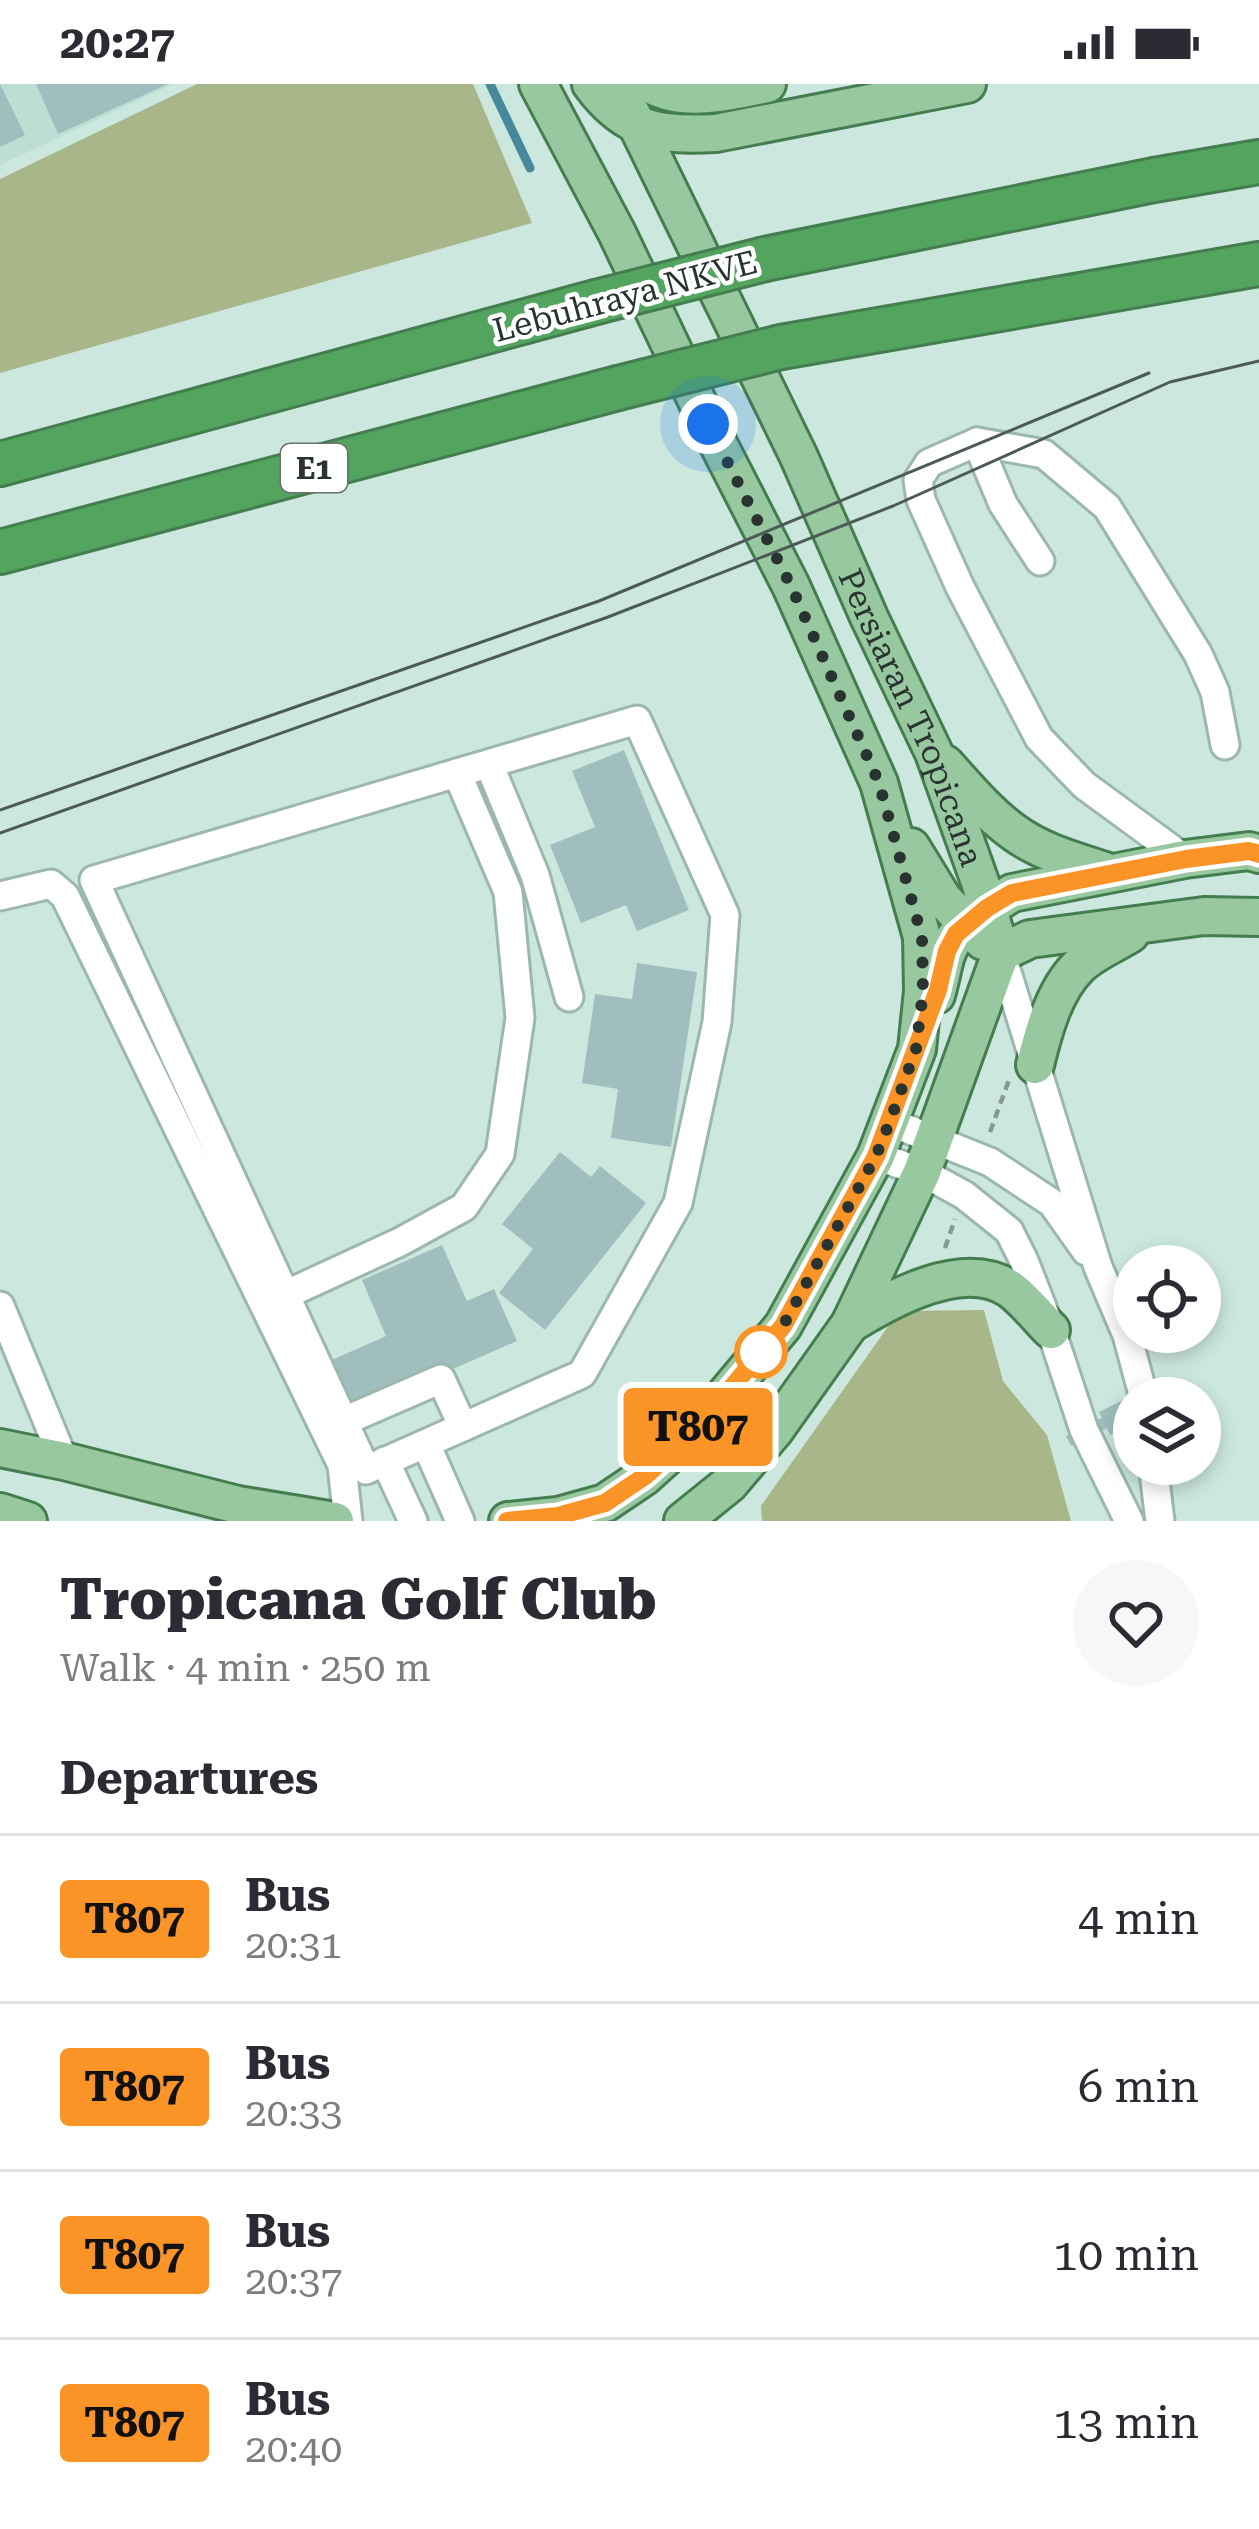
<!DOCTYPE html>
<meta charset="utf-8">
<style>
:root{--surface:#fff;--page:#f7f7f7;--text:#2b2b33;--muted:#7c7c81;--line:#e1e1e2}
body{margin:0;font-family:"Roboto Serif",serif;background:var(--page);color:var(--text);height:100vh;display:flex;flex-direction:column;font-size:45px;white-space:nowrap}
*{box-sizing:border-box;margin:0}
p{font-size:39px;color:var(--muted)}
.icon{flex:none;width:66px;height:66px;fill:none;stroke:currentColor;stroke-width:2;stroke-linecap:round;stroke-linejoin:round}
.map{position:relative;height:1437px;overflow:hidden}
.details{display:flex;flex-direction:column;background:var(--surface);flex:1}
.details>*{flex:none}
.badge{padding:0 24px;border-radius:9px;font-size:42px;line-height:78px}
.controls{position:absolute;left:1113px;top:1161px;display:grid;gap:24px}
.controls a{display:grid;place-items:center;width:108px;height:108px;border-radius:50%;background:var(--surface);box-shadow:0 6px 18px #0003;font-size:60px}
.you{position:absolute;width:60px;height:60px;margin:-30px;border:9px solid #fff;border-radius:50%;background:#1a73e8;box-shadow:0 0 0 18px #1a73e833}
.map>.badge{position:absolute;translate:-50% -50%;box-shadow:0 0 0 6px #fff}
h2{padding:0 60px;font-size:45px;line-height:108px}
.round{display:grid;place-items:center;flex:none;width:126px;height:126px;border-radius:63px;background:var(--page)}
.headline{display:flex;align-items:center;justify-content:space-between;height:204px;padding:0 60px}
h1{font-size:57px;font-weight:800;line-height:90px}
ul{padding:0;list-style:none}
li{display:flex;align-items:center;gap:36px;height:168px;padding:0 60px;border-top:3px solid var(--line)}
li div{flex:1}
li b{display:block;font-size:45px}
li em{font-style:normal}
li .badge{min-width:132px;font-weight:700;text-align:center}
.status{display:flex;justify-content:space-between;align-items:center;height:84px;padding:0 60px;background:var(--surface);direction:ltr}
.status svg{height:33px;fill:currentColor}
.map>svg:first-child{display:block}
.built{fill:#bbe0d3}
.green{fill:#a8b68a}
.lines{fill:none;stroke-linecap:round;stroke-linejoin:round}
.stream{stroke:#47899b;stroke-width:9}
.building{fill:#a0bebe}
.minor-casing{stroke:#9cb7ae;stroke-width:33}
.major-casing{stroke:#447d4f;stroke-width:42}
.highway-casing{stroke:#447d4f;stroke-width:48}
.path{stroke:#859a92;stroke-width:4.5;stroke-dasharray:9 6;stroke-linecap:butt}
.minor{stroke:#fff;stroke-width:27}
.major{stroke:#98c89f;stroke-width:36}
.highway{stroke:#53a45f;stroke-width:42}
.tram{stroke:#4c5b56;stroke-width:3}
.highway-bridge-casing{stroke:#447d4f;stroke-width:48;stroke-linecap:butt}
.highway-bridge{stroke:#53a45f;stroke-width:42}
.line-casing{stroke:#fff;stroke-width:27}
.line{stroke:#fa9426;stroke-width:18}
.walk{stroke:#293430;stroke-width:12;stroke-dasharray:0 21.6}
.stop-dot{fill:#fff;stroke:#fa9426;stroke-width:6}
.labels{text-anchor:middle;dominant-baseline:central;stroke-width:9;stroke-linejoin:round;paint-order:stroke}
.shield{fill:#fff;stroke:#69716e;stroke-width:3}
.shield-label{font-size:30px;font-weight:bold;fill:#293430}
.street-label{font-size:33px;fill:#293430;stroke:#fff}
</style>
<div class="status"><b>20:27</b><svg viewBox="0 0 49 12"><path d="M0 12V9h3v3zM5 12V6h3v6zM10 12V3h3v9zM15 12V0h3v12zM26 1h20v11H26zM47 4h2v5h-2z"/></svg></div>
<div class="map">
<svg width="1259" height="1437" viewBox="0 0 1259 1437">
<rect width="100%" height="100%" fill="#cce8de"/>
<path class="built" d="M 0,0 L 173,0 L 0,81 Z"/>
<g class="green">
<path d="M 197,0 L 473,0 L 532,139 L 0,289 L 0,95 Z"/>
<path d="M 984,1226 L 1003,1297 L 1047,1351 L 1071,1437 L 762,1437 L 761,1422 L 899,1227 Z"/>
</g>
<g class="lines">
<path class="stream" d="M 490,0 L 530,84"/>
</g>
<g class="building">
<path d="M 0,0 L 25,51 L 0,63 Z"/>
<path d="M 36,0 L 168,0 L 58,50 Z"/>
<path d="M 624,666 L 689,826 L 637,847 L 626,821 L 581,839 L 550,761 L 595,743 L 572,687 Z"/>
<path d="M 637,879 L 697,888 L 671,1063 L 611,1054 L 618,1005 L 582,999 L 595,910 L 632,915 Z"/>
<path d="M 560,1068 L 591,1093 L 600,1082 L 646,1119 L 545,1246 L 499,1209 L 533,1165 L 502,1140 Z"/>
<path d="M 442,1161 L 467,1217 L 494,1205 L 517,1257 L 355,1328 L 332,1276 L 386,1252 L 362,1196 Z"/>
<path d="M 1123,1316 L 1127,1321 L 1134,1317 L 1134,1330 L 1132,1331 L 1134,1339 L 1110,1351 L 1107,1344 L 1071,1362 L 1066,1352 L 1102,1334 L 1099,1328 Z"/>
</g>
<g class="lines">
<g class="minor-casing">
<g id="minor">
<path d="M 977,358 L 1003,420 L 1040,477"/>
<path d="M 637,636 L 725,831 L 717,938 L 678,1119 L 582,1290 L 366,1386 L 94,796 Z"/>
<path d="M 489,680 L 535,791 L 569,913"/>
<path d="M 1185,775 L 1084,701 L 1039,654 L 960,503 L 921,416 L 918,396 L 929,379 L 977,358 L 1044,370 L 1107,423 L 1198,570 L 1215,608 L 1225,661"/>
<path d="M 0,812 L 51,800 L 65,812 L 342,1381 L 348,1437"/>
<path d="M 1001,869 L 1098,1183 L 1127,1251 L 1144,1314"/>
<path d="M 890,1038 L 990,1078 L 1052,1119 L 1086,1167"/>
<path d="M 876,1072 L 922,1088 L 964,1111 L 1009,1147 L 1024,1177 L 1051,1246 L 1084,1346 L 1129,1437"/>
<path d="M 285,1211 L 400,1158 L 464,1123 L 500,1070 L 520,934 L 508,808 L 457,689"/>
<path d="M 0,1222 L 64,1377"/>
<path d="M 342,1338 L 441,1295 L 463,1343"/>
<path d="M 426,1360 L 460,1437"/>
<path d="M 385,1377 L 413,1437"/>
<path d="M 1153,1380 L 1160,1437"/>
</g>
</g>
<g class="major-casing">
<g id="major">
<path d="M 591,0 C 626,48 660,52 716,49 L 967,0"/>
<path id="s1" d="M 617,0 L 799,373 L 869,533 L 934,669 L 980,798 L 1001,869 L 922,1088 L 850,1240 L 774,1347 L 729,1400 L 683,1437"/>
<path d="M 650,0 C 685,20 730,7 767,0"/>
<path d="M 945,680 C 967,704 988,730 1015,749 C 1041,768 1075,777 1105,787"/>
<path d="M 911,763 L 943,815 L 983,857"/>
<path d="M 1001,869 L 1030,855 L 1204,832 L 1259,833"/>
<path d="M 936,911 C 940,898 942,884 946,871 C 955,842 988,824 1012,809 L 1185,775 L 1249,767 L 1259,770"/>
<path d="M 1035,981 C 1043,948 1054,906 1079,882 C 1092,869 1114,860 1130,850"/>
<path d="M 850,1240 C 890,1215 964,1174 1010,1205 C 1025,1216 1038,1233 1051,1246"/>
<path d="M 0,1364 L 64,1377 L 238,1421 L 335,1437"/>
<path d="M 0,1428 L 28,1437"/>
<path d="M 508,1437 L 558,1432 L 605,1419 L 645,1392 L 696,1346 L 783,1242 L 876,1072 L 917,965 L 923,907 L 922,853 L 879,699 L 791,502 L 708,340 L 617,149 L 538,0"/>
</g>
</g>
<g class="highway-casing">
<g id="highway">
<path d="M 765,175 L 1154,96 L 1259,78"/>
<path d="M 781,263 L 1259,180"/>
<path d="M 0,380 L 596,218"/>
<path d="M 0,468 L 618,304"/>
</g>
</g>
<g class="path">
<path d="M 990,1048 L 1009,996"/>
<path d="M 945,1164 L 955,1135"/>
</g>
<use href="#minor" class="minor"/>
<use href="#major" class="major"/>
<use href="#highway" class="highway"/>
<g class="tram">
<path d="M 0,726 L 599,517 L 1149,289"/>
<path d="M 0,749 L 608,533 L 893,422 L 1170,298 L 1259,277"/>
</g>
<g class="highway-bridge-casing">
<g id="highway-bridge">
<path d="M 596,218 L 765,175"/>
<path d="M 618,304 L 781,263"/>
</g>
</g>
<use href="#highway-bridge" class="highway-bridge"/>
</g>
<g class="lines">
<g class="line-casing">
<path id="line" d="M 507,1437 L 558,1432 L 605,1419 L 645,1392 L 696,1346 L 783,1242 L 876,1072 L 938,906 L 947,867 L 956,850 L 987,824 L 1012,809 L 1186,775 L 1249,767 L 1259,770"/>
</g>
<use href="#line" class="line"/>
<path class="walk" d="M 708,340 L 791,502 L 879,699 L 922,853 L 923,908 L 916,965 L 890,1037 L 876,1072 L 783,1242 L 754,1277 L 761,1268"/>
</g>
<circle class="stop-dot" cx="761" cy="1268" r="24"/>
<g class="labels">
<rect class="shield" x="281" y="360" width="66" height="48" rx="9"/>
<g class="shield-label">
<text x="314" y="384">E1</text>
</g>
<g class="street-label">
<text transform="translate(625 212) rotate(-15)">Lebuhraya NKVE</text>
<text stroke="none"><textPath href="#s1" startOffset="699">Persiaran Tropicana</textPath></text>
</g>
</g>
</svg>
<div class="controls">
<a><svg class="icon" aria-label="locate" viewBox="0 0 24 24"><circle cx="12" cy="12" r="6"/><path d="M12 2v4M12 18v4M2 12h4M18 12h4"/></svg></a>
<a><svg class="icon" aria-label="layers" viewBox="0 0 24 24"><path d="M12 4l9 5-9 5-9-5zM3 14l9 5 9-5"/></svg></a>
</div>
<div class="you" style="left:708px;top:340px"></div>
<b class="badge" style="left:698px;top:1343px;background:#fa9426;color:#111">T807</b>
</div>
<section class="details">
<div class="headline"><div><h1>Tropicana Golf Club</h1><p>Walk · 4 min · 250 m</p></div><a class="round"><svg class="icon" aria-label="heart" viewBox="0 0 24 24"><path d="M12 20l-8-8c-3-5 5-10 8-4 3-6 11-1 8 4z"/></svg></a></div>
<h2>Departures</h2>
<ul>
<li><span class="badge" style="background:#fa9426;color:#111">T807</span><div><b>Bus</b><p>20:31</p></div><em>4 min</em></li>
<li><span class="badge" style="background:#fa9426;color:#111">T807</span><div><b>Bus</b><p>20:33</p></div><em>6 min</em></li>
<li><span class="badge" style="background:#fa9426;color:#111">T807</span><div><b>Bus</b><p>20:37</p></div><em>10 min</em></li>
<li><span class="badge" style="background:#fa9426;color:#111">T807</span><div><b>Bus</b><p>20:40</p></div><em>13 min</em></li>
</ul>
</section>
